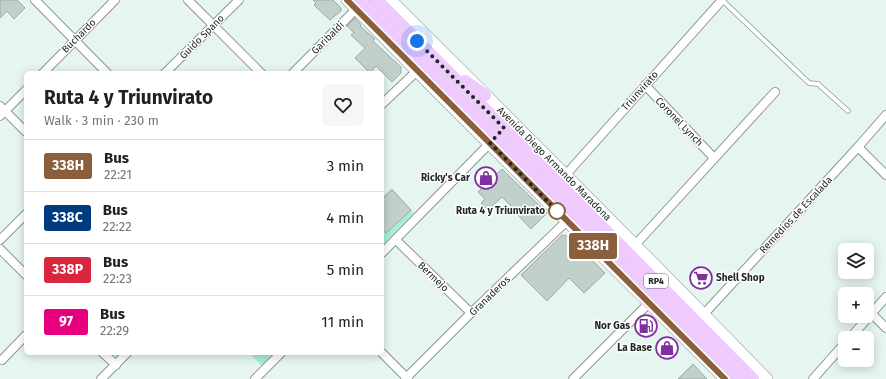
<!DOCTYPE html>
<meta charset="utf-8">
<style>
:root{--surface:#fff;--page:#f6f6f6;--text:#202124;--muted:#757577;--line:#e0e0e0}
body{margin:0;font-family:"Fira Sans",sans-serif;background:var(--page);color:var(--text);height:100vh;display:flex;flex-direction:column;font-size:15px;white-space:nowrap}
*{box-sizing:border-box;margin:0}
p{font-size:13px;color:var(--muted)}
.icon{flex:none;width:22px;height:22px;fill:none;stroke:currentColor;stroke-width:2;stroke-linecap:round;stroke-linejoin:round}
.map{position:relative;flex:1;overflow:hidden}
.details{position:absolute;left:24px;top:71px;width:360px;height:284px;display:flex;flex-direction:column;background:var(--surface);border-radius:6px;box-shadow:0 2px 10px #0003}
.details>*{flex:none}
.badge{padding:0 8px;border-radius:3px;font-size:14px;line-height:26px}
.fabs{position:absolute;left:838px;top:243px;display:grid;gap:8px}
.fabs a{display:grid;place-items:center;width:36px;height:36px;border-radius:6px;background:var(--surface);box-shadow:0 2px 10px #0003;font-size:20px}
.you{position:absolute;width:20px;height:20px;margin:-10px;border:3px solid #fff;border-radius:50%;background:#1a73e8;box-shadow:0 0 0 6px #1a73e833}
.map>.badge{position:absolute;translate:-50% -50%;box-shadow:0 0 0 2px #fff}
.round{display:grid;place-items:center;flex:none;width:42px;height:42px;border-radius:6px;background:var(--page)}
.summary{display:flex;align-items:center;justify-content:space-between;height:68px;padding:0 20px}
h1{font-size:19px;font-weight:700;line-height:30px}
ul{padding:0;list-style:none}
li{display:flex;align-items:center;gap:12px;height:52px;padding:0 20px;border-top:1px solid var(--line)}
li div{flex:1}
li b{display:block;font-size:15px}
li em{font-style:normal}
li .badge{min-width:44px;font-weight:700;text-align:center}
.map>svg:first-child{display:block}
.green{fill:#a7eed9}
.building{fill:#c2d0cb;stroke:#9daaa6}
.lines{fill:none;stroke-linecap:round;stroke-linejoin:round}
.lane-casing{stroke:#8b9894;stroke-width:5.5}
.street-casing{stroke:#8b9894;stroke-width:10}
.secondary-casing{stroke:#8b9894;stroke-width:12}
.primary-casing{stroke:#cecfcf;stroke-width:14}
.lane{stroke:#fff;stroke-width:4}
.street{stroke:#fff;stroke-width:8}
.secondary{stroke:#fff;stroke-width:11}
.primary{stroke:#eecafd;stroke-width:12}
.line-casing{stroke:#fff;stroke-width:9}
.line{stroke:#8b5e3c;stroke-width:6}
.walk{stroke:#202624;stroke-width:4;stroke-dasharray:0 7.2}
.stop-dot{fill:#fff;stroke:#8b5e3c;stroke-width:2}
.labels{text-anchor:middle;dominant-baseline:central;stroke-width:3;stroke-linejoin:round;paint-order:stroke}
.shield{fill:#fff;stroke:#636766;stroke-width:1}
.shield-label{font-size:9px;font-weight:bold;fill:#202624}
.street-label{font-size:10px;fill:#202624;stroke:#fff}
.poi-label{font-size:10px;font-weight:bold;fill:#202624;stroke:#fff;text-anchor:end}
.stop-label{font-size:10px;font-weight:bold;fill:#202624;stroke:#fff;text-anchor:end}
</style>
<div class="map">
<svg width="886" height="379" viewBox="0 0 886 379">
<rect width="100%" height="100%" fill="#e6f5f0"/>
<g class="green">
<path d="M 392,188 L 414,213 L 382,245 L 382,197 Z"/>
<path d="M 249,353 L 275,353 L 262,366 Z"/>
</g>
<g class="building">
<path d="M 0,0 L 17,0 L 25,8 L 14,19 L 7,11 L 0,18 Z"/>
<path d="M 313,0 L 333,0 L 341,8 L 341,11 L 330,20 L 314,5 L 316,3 Z"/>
<path d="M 355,18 L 361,25 L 360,26 L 375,39 L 373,41 L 401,67 L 401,73 L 392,82 L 376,66 L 370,73 L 355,58 L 365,48 L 351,35 L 354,33 L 347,26 Z"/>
<path d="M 502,169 L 547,213 L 531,229 L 516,213 L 517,212 L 502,197 L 488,210 L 481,203 L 485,199 L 478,192 Z"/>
<path d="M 392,190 L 411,210 L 386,233 L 382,229 L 382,199 Z"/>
<path d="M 562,235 L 568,236 L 605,273 L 584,293 L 569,278 L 547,301 L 521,275 Z"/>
<path d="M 693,364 L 707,379 L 678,379 Z"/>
</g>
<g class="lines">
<g class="lane-casing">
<path id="lane" d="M 722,0 L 809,83 L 818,84 L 848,111"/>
</g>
<g class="street-casing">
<g id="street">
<path d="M 35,0 L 107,73"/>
<path d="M 188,0 L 261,73"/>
<path d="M 43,73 L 115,0"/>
<path d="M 165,73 L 239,0"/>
<path d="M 293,73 L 360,5"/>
<path d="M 645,85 L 714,158"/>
<path d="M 382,104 L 417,71"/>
<path d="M 0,106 L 26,132"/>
<path d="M 0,116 L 26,90"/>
<path d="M 858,147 L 886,175"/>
<path d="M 562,179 L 722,0"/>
<path d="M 0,240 L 26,214"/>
<path d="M 396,240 L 471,313"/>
<path d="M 636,244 L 775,92"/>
<path d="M 0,249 L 26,275"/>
<path d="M 382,253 L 492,141"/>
<path d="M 704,314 L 858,147 L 886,115"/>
<path d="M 872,314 L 886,328"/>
<path d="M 850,338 L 886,297"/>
<path d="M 103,353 L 116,365"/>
<path d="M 382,353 L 408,379"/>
<path d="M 2,360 L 26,335"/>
<path d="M 101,379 L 127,353"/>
<path d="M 255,379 L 281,353"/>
<path d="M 405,379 L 471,313 L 570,218"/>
<path d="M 573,379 L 649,303"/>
<path d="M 813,379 L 845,343"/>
</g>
</g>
<g class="secondary-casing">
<g id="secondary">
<path d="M 347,0 L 437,92 L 725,379"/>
<path d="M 391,0 C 517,126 643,251 767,379"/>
</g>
</g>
<g class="primary-casing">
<g id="primary">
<path d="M 360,0 L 598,237 L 739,379"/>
<path d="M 377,0 L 753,379"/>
<path d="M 465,81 L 485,95"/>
<path d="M 633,283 L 649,303 L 656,296"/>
</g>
</g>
<use href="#lane" class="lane"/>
<use href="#street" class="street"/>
<use href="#secondary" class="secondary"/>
<use href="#primary" class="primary"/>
</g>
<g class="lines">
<g class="line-casing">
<path id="line" d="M 347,0 L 725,379"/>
</g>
<use href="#line" class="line"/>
<path class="walk" d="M 417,41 L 504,128 L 490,143 L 557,211"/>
</g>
<defs>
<g id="shop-ring" transform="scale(1.15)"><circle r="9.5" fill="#fff" stroke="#802f9e" stroke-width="1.5"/><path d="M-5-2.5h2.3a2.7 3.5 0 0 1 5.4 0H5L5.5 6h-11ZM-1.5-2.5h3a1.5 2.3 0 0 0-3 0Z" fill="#802f9e"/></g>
<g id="supermarket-ring" transform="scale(1.15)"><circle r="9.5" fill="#fff" stroke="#802f9e" stroke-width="1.5"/><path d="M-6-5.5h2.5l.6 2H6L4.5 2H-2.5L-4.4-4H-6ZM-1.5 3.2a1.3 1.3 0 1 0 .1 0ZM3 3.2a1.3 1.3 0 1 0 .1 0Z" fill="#802f9e"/></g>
<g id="fuel-ring" transform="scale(1.15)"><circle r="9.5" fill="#fff" stroke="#802f9e" stroke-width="1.5"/><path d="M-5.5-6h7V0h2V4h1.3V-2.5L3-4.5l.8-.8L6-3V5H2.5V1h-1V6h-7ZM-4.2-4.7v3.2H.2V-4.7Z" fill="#802f9e"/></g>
</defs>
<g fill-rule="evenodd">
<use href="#shop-ring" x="486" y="178"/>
<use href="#supermarket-ring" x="701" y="278"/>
<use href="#fuel-ring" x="646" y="326"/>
<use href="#shop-ring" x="667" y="348"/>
</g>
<circle class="stop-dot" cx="557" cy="211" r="8"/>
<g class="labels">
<rect class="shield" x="644" y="274" width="24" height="14" rx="3"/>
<g class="shield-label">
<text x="656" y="281">RP4</text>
</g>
<g class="street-label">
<text transform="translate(79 36) rotate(-45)">Buchardo</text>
<text transform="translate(202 37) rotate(-45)">Guido Spano</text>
<text transform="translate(328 38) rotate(-45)">Garibaldi</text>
<text transform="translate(640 91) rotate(-48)">Triunvirato</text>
<text transform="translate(679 122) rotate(46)">Coronel Lynch</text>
<text transform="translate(554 164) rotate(45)">Avenida Diego Armando Maradona</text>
<text transform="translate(796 215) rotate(-47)">Remedios de Escalada</text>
<text transform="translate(433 277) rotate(44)">Bermejo</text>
<text transform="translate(490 296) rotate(-44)">Granaderos</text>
</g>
<g class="poi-label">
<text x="470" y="178">Ricky's Car</text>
<text x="716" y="278" text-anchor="start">Shell Shop</text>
<text x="630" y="326">Nor Gas</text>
<text x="652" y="348">La Base</text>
</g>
<g class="stop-label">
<text x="545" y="211">Ruta 4 y Triunvirato</text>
</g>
</g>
</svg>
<div class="fabs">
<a><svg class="icon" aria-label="layers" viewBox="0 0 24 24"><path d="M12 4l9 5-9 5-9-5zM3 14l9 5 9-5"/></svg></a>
<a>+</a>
<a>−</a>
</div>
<div class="you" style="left:417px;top:41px"></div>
<b class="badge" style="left:593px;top:246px;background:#8b5e3c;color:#fff">338H</b>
<section class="details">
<div class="summary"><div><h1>Ruta 4 y Triunvirato</h1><p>Walk · 3 min · 230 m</p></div><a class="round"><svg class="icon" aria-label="heart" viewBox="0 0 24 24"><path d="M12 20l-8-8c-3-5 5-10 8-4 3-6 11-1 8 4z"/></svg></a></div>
<ul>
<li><span class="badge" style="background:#8b5e3c;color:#fff">338H</span><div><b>Bus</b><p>22:21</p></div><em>3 min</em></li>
<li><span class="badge" style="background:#003b80;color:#fff">338C</span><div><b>Bus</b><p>22:22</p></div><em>4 min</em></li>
<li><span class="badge" style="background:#d7263d;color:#fff">338P</span><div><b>Bus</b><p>22:23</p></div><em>5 min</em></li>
<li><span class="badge" style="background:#e6007e;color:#fff">97</span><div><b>Bus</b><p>22:29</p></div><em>11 min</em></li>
</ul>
</section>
</div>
